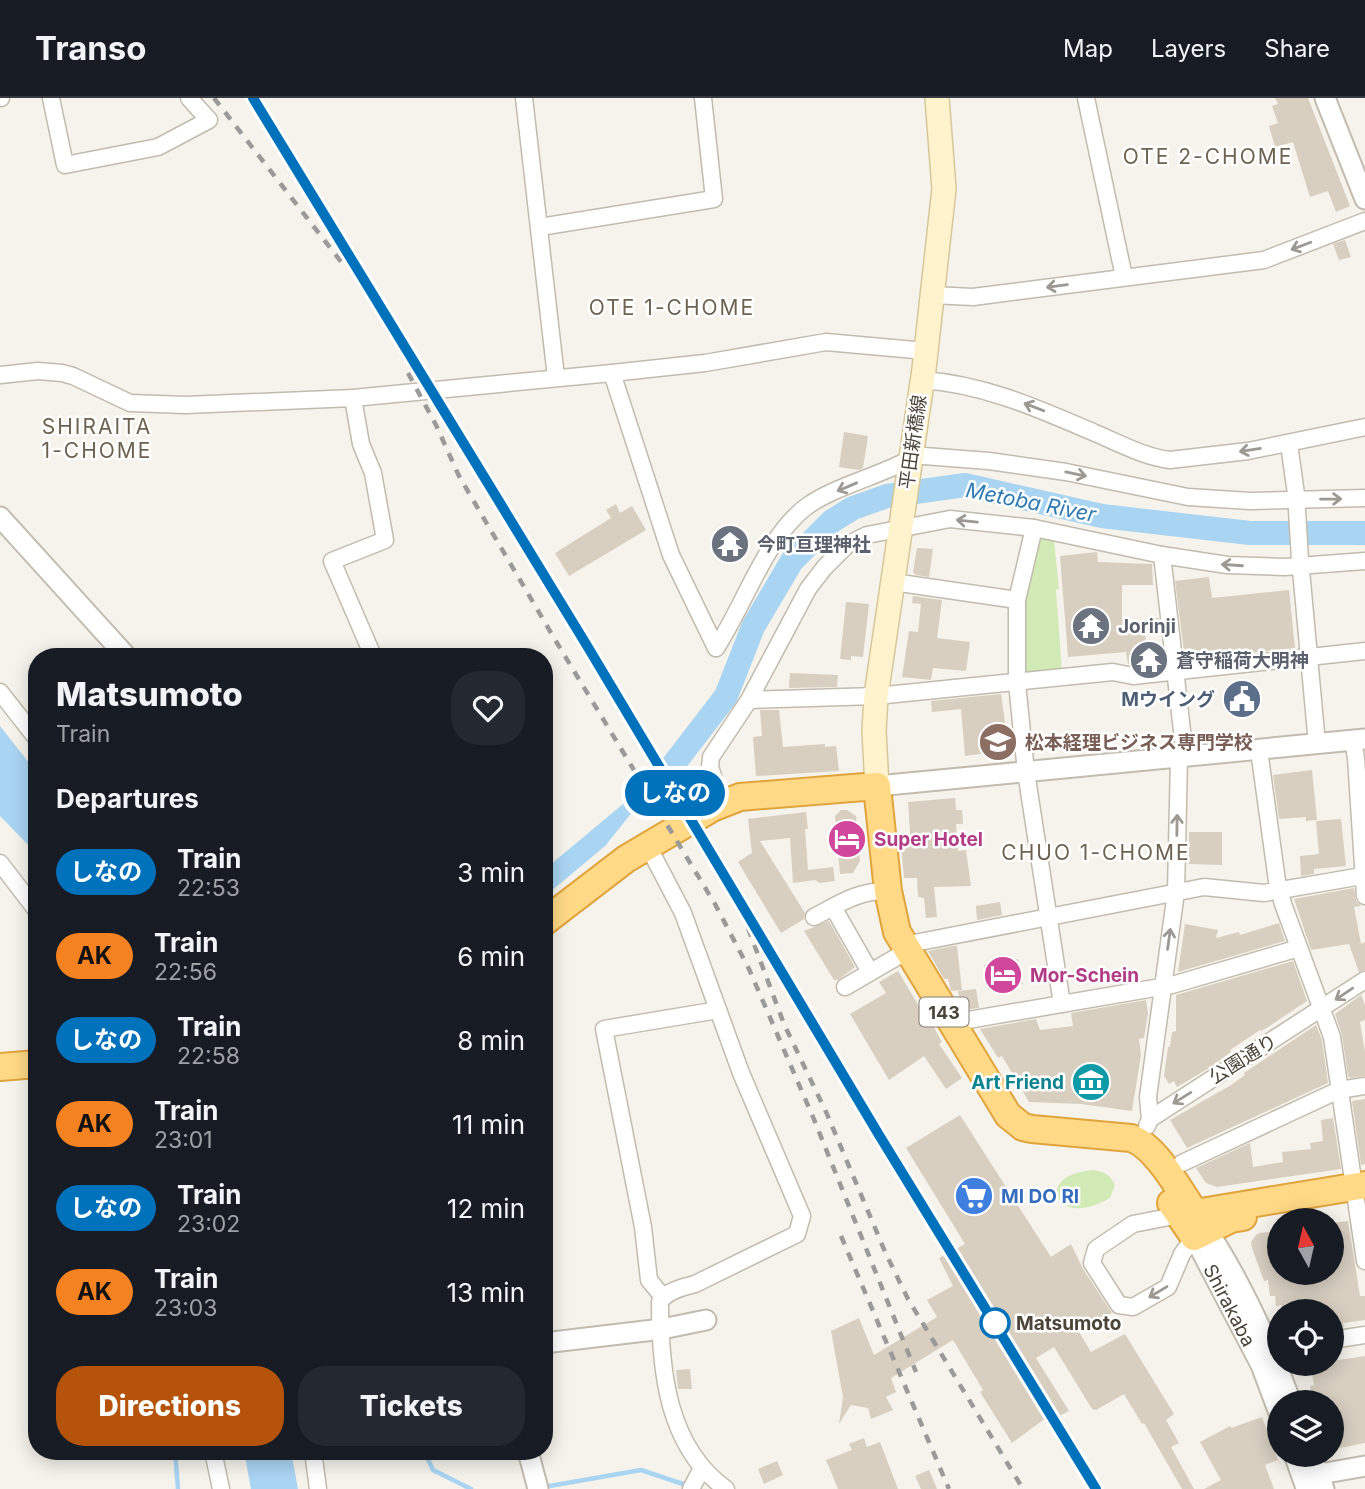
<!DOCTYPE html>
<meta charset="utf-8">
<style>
:root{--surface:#171b24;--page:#242831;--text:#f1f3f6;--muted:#9ea1a6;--line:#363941;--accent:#b45309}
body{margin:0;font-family:Inter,"Noto Sans JP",sans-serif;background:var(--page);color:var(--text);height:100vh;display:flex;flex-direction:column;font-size:26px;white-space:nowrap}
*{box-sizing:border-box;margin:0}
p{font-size:23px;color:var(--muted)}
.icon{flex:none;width:38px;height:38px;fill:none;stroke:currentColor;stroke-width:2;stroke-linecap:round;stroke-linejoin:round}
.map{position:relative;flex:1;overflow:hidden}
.details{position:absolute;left:28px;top:550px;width:525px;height:812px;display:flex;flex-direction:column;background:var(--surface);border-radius:28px;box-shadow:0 4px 18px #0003}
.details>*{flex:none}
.badge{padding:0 14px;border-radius:23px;font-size:24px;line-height:46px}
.needle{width:46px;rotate:352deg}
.tools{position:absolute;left:1267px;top:1110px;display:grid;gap:14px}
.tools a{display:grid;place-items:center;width:77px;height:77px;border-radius:50%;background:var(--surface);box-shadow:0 4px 18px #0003;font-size:35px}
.map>.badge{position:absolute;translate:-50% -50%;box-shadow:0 0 0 4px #fff}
h2{padding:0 28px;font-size:26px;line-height:63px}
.round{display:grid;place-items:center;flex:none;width:74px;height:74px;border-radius:28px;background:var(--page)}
.summary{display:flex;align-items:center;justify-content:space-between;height:119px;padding:0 28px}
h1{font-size:33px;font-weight:800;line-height:52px}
.button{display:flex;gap:14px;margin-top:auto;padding:14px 28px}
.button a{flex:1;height:80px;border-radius:28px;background:var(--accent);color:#fff;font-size:28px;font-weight:800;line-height:80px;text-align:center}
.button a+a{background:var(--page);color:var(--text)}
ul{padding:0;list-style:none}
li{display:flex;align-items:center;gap:21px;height:84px;padding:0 28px}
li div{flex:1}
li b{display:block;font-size:26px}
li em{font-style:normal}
li .badge{min-width:77px;font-weight:700;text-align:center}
header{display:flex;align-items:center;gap:42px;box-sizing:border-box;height:98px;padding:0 35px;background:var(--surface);border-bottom:2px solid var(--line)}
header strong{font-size:33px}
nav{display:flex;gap:38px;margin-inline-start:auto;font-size:24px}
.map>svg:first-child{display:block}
.green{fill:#d2eab5}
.water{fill:#a9d4f2}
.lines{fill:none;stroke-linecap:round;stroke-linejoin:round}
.stream{stroke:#a9d4f2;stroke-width:4.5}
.river{stroke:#a9d4f2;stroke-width:24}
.building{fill:#d8cfc1}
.minor-casing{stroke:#c2bbae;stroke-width:19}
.tertiary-casing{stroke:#c2bbae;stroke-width:23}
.secondary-casing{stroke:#d6c79b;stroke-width:26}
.trunk-casing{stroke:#e0a43c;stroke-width:30}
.minor{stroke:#fff;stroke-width:16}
.tertiary{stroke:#fff;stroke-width:19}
.secondary{stroke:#fff3cd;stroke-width:23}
.trunk{stroke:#ffd985;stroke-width:26}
.rail{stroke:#9a9a9a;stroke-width:4.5;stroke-dasharray:9 9;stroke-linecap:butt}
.oneway{stroke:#9c9892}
.line-casing{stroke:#fff;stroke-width:16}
.line{stroke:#0072bc;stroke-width:10}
.stop-dot{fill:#fff;stroke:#0072bc;stroke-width:3.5}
.labels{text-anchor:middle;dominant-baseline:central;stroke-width:5;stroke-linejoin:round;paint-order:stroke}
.shield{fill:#fff;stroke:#817c74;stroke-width:2}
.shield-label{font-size:18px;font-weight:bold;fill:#4b4439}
.street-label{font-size:19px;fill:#4b4439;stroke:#fff}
.worship-label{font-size:19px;font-weight:bold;fill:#5b616d;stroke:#fff;text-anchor:start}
.service-label{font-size:19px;font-weight:bold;fill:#4e5e75;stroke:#fff;text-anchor:end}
.education-label{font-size:19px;font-weight:bold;fill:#785e54;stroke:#fff;text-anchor:start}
.hotel-label{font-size:19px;font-weight:bold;fill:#b23c85;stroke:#fff;text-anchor:start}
.culture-label{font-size:19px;font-weight:bold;fill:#0d838f;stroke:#fff;text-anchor:end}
.shop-label{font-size:19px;font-weight:bold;fill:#366cbe;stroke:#fff;text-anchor:start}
.stop-label{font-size:19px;font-weight:bold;fill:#4b4439;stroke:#fff;text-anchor:start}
.neighbourhood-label{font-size:21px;letter-spacing:2px;fill:#6e6250;stroke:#fff}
.water-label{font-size:21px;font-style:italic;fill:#2e7ab2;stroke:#fff}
</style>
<header>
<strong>Transo</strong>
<nav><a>Map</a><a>Layers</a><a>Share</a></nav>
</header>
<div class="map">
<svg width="1365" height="1391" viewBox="0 0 1365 1391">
<rect width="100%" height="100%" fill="#f6f3ec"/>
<g class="green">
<path d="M 1043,440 L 1054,442 L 1059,491 L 1056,492 L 1062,574 L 1030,578 L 1023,574 L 1023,504 L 1038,441 Z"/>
<path d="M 1093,1072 C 1105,1074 1110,1077 1115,1087 L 1110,1100 C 1092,1110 1065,1119 1056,1095 C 1059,1077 1078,1074 1093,1072 Z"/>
</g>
<g class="water">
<path d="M 0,628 L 37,675 L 37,756 L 0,718 Z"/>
<path d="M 671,666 L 605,748 L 544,799 L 544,772 Z"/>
<path d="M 244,1353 L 291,1353 L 298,1391 L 251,1391 Z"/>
</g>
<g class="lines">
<g class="stream">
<path d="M 175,1353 L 178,1391"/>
<path d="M 424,1353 L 433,1372 L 471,1391"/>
<path d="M 544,1389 L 641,1372 L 689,1388"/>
</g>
<path class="river" d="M 637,702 L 673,667 L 726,598 L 753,529 L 792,463 L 832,423 L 853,410 L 887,398 L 965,387 L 1102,418 L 1250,435 L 1365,435"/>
</g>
<g class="building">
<path d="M 1275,0 L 1308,0 L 1350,108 L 1336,114 L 1328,93 L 1310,99 L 1293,44 L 1275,49 L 1269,28 L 1278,25 L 1272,8 L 1278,6 Z"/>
<path d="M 1345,142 L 1351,159 L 1339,162 L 1333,146 Z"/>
<path d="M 844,334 L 868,338 L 863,370 L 859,372 L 839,369 Z"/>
<path d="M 616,406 L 620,415 L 632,408 L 646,432 L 569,478 L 555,455 L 611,420 L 606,412 Z"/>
<path d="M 917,450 L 933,451 L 929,479 L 916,477 L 913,474 Z"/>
<path d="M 1097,454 L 1098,464 L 1152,466 L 1153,487 L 1122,487 L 1122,521 L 1129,520 L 1129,524 L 1159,520 L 1160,534 L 1145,536 L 1147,559 L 1151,558 L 1152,565 L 1128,566 L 1126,554 L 1068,559 L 1060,458 Z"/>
<path d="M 1209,479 L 1212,500 L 1289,492 L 1295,550 L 1249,555 L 1219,554 L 1219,558 L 1185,562 L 1175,483 Z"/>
<path d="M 913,498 L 942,502 L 937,540 L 970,544 L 966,573 L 933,570 L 931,582 L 902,579 L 909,533 L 918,534 L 921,506 L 912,505 Z"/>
<path d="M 846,504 L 869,506 L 863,559 L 851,558 L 851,562 L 840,561 Z"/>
<path d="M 790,575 L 838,577 L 837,589 L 789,590 Z"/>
<path d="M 1001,596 L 1009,652 L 965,658 L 961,611 L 932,614 L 931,603 Z"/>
<path d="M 760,612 L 779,612 L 783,649 L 825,646 L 825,649 L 836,648 L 839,673 L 756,678 L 753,639 L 762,638 Z"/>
<path d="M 1312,672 L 1317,722 L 1306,723 L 1306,719 L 1279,721 L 1273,677 Z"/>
<path d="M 955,700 L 956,712 L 962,712 L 963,726 L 956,726 L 958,753 L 966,752 L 971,788 L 934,789 L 937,819 L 926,820 L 924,800 L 918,799 L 917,780 L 904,780 L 901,748 L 911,747 L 908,704 Z"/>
<path d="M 841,712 L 847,712 L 856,718 L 860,763 L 853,775 L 840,776 L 835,718 Z"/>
<path d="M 806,714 L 808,731 L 805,731 L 808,772 L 833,769 L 835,783 L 820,785 L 815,782 L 793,785 L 790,740 L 760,743 L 805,815 L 804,821 L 781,835 L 738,764 L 752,755 L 748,721 Z"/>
<path d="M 1341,721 L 1346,768 L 1314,771 L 1314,776 L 1301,778 L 1300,758 L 1319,756 L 1316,723 Z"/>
<path d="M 1189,734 L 1222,734 L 1222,767 L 1189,766 Z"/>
<path d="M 1354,790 L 1356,803 L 1361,808 L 1354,809 L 1361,846 L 1365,844 L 1365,872 L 1359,874 L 1349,846 L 1311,852 L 1294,801 Z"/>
<path d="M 1000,804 L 1002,817 L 977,822 L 976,808 Z"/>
<path d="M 829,823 L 855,869 L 838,882 L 834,882 L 804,833 Z"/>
<path d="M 1279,825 L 1285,843 L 1178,874 L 1185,826 L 1218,832 L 1216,840 L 1239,834 L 1240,837 Z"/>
<path d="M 953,848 L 957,848 L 962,892 L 951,893 L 948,881 L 944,881 L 928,853 Z"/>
<path d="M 1018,861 L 1023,886 L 988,892 L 984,867 Z"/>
<path d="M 1293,863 L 1307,903 L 1268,929 L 1261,933 L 1260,932 L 1230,952 L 1231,954 L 1209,970 L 1177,989 L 1174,983 L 1169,986 L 1164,978 L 1168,949 L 1170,949 L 1172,934 L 1176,933 L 1176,897 Z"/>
<path d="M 898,873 L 923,915 L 931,924 L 942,944 L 939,946 L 962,980 L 946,991 L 924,958 L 889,982 L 850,916 L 886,895 L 879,884 Z"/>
<path d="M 976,891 L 979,910 L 962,912 L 958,893 Z"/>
<path d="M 1361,897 L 1365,907 L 1365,922 L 1360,924 L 1365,954 L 1365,978 L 1351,980 L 1348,978 L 1342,937 L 1335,916 Z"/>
<path d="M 1146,902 L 1148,915 L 1144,940 L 1139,941 L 1141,957 L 1132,1013 L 1081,1006 L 1029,1004 L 1002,958 L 998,960 L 980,931 L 1036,921 L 1040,932 L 1073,928 L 1071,915 Z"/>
<path d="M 1316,927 L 1322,942 L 1328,985 L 1187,1050 L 1170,1022 L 1231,987 L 1245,977 L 1244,975 Z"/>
<path d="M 1365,1001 L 1365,1066 L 1361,1067 L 1352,1003 Z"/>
<path d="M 960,1017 L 1051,1159 L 1071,1146 L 1083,1171 L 1112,1215 L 1079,1234 L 1091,1254 L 1125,1236 L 1174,1316 L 1166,1322 L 1179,1345 L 1171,1349 L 1194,1391 L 1182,1391 L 1144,1325 L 1142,1326 L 1124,1296 L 1096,1312 L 1092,1311 L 1054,1249 L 1036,1260 L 1069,1313 L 1057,1319 L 1054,1314 L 1012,1345 L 980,1294 L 983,1292 L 953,1242 L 891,1280 L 896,1294 L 886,1299 L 893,1312 L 871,1321 L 868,1310 L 851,1307 L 839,1326 L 843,1299 L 831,1233 L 859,1220 L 874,1257 L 937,1219 L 927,1202 L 953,1188 L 939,1160 L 965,1146 L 906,1050 Z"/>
<path d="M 1333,1020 L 1341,1071 L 1217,1089 L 1206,1085 L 1196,1070 L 1250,1045 L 1253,1069 L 1283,1064 L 1282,1054 L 1311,1051 L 1310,1045 L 1323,1043 L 1321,1022 Z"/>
<path d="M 1348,1123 L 1360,1198 L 1365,1198 L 1365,1222 L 1343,1225 L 1344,1229 L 1332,1231 L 1332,1213 L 1282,1213 L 1281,1207 L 1276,1208 L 1275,1198 L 1270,1198 L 1268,1182 L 1264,1183 L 1252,1150 L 1251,1144 L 1255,1138 L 1259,1135 L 1279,1133 L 1279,1174 L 1332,1174 L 1332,1125 Z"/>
<path d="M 1365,1258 L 1365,1345 L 1335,1351 L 1332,1334 L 1332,1304 L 1312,1304 L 1310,1288 L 1314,1287 L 1310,1265 L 1332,1265 L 1332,1263 Z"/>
<path d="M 690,1271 L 692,1291 L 678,1291 L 676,1272 Z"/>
<path d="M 1262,1319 L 1278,1362 L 1265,1367 L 1274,1391 L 1204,1391 L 1221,1382 L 1200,1344 L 1230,1328 L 1231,1330 Z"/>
<path d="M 864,1340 L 867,1349 L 880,1344 L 898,1391 L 838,1391 L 826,1362 L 852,1352 L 849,1346 Z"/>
<path d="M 777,1363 L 783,1377 L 764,1386 L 758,1371 Z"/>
<path d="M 929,1372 L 937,1391 L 921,1391 L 915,1378 Z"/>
</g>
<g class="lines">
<g class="minor-casing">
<g id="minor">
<path d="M 0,0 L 1,0"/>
<path d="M 51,0 L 65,67 L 158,49 L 209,22 L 189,0"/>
<path d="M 524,0 L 556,279"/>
<path d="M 1086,0 L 1124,179"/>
<path d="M 540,129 L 714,101 L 703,0"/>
<path d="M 932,197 L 973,199 L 1264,162 L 1365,123"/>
<path d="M 612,275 L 671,457 L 716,550"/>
<path d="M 0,277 L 38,273 L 62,275 L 73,278 L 130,305 L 186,307 L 353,300 L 612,275 L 705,265 L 826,244 L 926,253"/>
<path d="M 922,282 C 984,286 1039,311 1095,335 C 1119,345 1144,359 1170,362 L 1248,353 L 1365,329"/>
<path d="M 353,300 L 361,346 L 373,375 L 385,442 L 332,463 L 373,558"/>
<path d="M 1289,346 L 1296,396 L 1300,461 L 1317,646"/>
<path d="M 911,357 L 989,363 L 1066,374 L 1188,399 L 1250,403 L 1365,400"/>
<path d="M 1034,430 L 1017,502 L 1017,585 L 1026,674 L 1062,906"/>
<path d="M 1162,457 L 1185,659"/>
<path d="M 893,484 L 1017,502"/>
<path d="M 716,550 C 744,508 766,439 806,409 C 831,390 875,379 904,364 L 910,364"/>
<path d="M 0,594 L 37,641"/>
<path d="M 749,602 L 876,598 L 1113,574 L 1133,578 L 1365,553"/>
<path d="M 1353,642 L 1356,660 L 1365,798"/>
<path d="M 1259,652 L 1277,783 L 1283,806 L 1332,939 L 1365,1163"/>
<path d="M 722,705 L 710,669 L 711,659 L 749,602 L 808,491 L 824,470 L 847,447 L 867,437 L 950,421 L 1034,430 L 1162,457 L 1227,467 L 1285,469 L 1365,463"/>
<path d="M 648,748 L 683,815 L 741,975 L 802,1118 L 797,1136 L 695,1186 C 683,1189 666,1193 660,1204 C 660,1272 667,1349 726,1391"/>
<path d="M 0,765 L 37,813"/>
<path d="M 833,809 L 870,874"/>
<path d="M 814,819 C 839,806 859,792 888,793"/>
<path d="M 904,847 L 1204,789 L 1264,795 L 1362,778"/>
<path d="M 845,889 L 907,853"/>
<path d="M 951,925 L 1172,887 L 1299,850"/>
<path d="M 1150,1021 L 1148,999 L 1176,794 L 1179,660"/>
<path d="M 1147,1028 L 1150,1021 L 1365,882"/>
<path d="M 1182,1065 L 1339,992 L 1365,988"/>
<path d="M 1179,1117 L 1133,1126 L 1096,1151 L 1092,1165 L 1119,1207 L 1133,1209 L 1168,1189 L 1182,1156 L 1194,1139"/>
<path d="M 663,1199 L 649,1182 L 643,1129 L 604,931 L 718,912"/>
<path d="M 1332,1242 L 1365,1237"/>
<path d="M 213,1353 L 221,1391"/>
<path d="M 313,1353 L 318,1391"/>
<path d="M 691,1391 L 702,1370"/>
</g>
</g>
<g class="tertiary-casing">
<g id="tertiary">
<path d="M 1325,0 L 1365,101"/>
<path d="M 0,419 L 126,558"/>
<path d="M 877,688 L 1365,641"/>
<path d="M 1201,1123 C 1238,1177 1268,1243 1291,1304"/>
<path id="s1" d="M 1194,1139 L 1261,1267 L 1279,1315"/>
<path d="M 544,1245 L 662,1231 L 706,1222"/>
<path d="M 528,1353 L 538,1391"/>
<path d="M 1294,1356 L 1306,1390"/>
<path d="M 1311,1356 L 1324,1391"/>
<path d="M 1303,1379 L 1365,1368"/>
</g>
</g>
<g class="secondary-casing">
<path id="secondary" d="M 877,688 L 874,633 L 876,598 L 924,271 L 944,91 L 937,0"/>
</g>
<g class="trunk-casing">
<g id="trunk">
<path d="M 544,824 L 626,761 L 712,710 L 740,699 L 877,688 L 888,793 L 897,834 L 1008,1017 L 1023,1029 L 1032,1031 L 1131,1040 C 1156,1048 1180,1093 1195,1115 L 1365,1087"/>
<path d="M 0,969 L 37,966"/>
<path d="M 1171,1105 L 1194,1139 L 1231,1121 L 1243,1119"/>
</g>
</g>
<use href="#minor" class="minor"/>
<use href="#tertiary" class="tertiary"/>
<use href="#secondary" class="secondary"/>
<use href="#trunk" class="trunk"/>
<g class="rail">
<path d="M 214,0 L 342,165"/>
<path d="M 253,0 L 640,637 L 879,1037 L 1097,1391"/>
<path d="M 408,275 L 436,327 L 459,378 L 554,540 L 715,806 L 749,871 L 813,1019 L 916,1274"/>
<path d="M 748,830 L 784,926 L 827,1016 L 886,1156 L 908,1201 L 1023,1391"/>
<path d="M 841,1138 L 949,1391"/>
</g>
</g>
<defs><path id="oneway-shaft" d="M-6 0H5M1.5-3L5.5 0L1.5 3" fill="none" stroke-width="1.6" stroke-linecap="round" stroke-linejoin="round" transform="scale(1.75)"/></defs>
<g class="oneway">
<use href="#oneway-shaft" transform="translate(1301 148) rotate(159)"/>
<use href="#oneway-shaft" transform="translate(1057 188) rotate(173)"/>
<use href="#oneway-shaft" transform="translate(1034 309) rotate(-159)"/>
<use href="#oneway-shaft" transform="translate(1250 352) rotate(171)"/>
<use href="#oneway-shaft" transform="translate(1076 376) rotate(12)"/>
<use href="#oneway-shaft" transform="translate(847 389) rotate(157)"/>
<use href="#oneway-shaft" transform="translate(1331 401) rotate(-1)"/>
<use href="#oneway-shaft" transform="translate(967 423) rotate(-174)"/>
<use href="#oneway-shaft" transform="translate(1232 467) rotate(-176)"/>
<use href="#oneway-shaft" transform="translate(1177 727) rotate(-89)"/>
<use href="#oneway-shaft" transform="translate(1169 841) rotate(-82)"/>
<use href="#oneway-shaft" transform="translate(1344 896) rotate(146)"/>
<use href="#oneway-shaft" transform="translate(1182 1000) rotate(148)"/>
<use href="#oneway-shaft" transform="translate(1158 1194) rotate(149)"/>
</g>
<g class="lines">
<g class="line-casing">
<path id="line" d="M 253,0 L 589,551 L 879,1037 L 1096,1391"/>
</g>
<use href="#line" class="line"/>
</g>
<defs>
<g id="temple-disc" transform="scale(2.0125)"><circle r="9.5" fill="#6b7280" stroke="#fff"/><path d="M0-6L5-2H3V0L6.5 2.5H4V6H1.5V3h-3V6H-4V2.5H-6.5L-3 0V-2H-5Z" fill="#fff"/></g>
<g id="civic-disc" transform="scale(2.0125)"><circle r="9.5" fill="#5c6f8a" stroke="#fff"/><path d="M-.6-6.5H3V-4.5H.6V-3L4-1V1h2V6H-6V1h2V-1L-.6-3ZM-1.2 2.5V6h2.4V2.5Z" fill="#fff"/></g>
<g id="university-disc" transform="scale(2.0125)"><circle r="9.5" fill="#8d6e63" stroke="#fff"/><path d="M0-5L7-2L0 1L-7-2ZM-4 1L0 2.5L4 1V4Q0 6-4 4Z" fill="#fff"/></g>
<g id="hotel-disc" transform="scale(2.0125)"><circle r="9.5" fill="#d1479c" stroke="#fff"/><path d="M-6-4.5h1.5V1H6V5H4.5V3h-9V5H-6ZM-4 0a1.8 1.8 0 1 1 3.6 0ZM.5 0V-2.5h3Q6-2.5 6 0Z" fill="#fff"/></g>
<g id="museum-disc" transform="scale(2.0125)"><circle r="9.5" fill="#0f9aa8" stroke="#fff"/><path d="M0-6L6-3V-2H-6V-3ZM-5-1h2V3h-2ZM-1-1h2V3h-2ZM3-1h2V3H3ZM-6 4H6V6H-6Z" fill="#fff"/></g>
<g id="supermarket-disc" transform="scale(2.0125)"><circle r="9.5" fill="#3f7fe0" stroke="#fff"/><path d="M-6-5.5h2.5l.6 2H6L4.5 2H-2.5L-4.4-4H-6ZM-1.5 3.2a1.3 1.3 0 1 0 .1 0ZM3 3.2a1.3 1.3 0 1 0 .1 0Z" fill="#fff"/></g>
</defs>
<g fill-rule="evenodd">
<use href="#temple-disc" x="730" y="446"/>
<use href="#temple-disc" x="1091" y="528"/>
<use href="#temple-disc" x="1149" y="562"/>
<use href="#civic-disc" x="1242" y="601"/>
<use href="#university-disc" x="998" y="644"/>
<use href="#hotel-disc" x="847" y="741"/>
<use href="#hotel-disc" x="1003" y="877"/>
<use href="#museum-disc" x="1091" y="984"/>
<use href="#supermarket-disc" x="974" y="1098"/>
</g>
<circle class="stop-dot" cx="995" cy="1225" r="14"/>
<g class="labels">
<rect class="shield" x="919.5" y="899.5" width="49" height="29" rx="5"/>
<g class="shield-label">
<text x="944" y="914">143</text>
</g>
<g class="street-label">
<text transform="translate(913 344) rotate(-82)">平田新橋線</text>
<text transform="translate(1243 961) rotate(-32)">公園通り</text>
<text stroke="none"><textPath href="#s1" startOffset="77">Shirakaba</textPath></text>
</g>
<g class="worship-label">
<text x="757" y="446">今町亘理神社</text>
<text x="1118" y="528">Jorinji</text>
<text x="1176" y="562">蒼守稲荷大明神</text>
</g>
<g class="service-label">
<text x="1215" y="601">Mウイング</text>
</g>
<g class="education-label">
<text x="1025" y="644">松本経理ビジネス専門学校</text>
</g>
<g class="hotel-label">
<text x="874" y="741">Super Hotel</text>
<text x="1030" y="877">Mor-Schein</text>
</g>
<g class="culture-label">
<text x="1064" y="984">Art Friend</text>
</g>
<g class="shop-label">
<text x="1001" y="1098">MI DO RI</text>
</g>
<g class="stop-label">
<text x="1016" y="1225">Matsumoto</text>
</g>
<g class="neighbourhood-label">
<text x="1208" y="58">OTE 2-CHOME</text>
<text x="672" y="209">OTE 1-CHOME</text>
<text x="97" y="328">SHIRAITA<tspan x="97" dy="24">1-CHOME</tspan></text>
<text x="1096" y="754">CHUO 1-CHOME</text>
</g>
<g class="water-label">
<text transform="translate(1031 404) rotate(11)">Metoba River</text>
</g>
</g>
</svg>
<div class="tools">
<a><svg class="needle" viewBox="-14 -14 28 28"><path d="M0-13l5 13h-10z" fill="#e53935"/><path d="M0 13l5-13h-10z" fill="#9ea1a6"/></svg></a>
<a><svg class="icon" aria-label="locate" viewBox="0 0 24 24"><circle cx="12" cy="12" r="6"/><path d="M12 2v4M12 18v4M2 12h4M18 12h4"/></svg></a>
<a><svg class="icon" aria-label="layers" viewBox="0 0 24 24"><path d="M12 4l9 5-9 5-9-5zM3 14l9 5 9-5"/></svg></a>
</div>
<b class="badge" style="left:675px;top:695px;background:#0072bc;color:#fff">しなの</b>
<section class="details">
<div class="summary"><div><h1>Matsumoto</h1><p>Train</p></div><a class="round"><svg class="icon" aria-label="heart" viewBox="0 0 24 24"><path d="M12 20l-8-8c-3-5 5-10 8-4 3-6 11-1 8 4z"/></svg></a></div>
<h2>Departures</h2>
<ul>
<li><span class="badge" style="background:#0072bc;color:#fff">しなの</span><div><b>Train</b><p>22:53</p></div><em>3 min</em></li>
<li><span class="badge" style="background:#f58220;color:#111">AK</span><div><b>Train</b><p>22:56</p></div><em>6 min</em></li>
<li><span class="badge" style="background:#0072bc;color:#fff">しなの</span><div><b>Train</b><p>22:58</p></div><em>8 min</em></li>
<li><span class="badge" style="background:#f58220;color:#111">AK</span><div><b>Train</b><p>23:01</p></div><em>11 min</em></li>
<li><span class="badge" style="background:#0072bc;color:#fff">しなの</span><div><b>Train</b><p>23:02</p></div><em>12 min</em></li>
<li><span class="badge" style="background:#f58220;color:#111">AK</span><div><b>Train</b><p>23:03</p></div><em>13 min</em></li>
</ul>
<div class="button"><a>Directions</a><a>Tickets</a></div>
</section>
</div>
